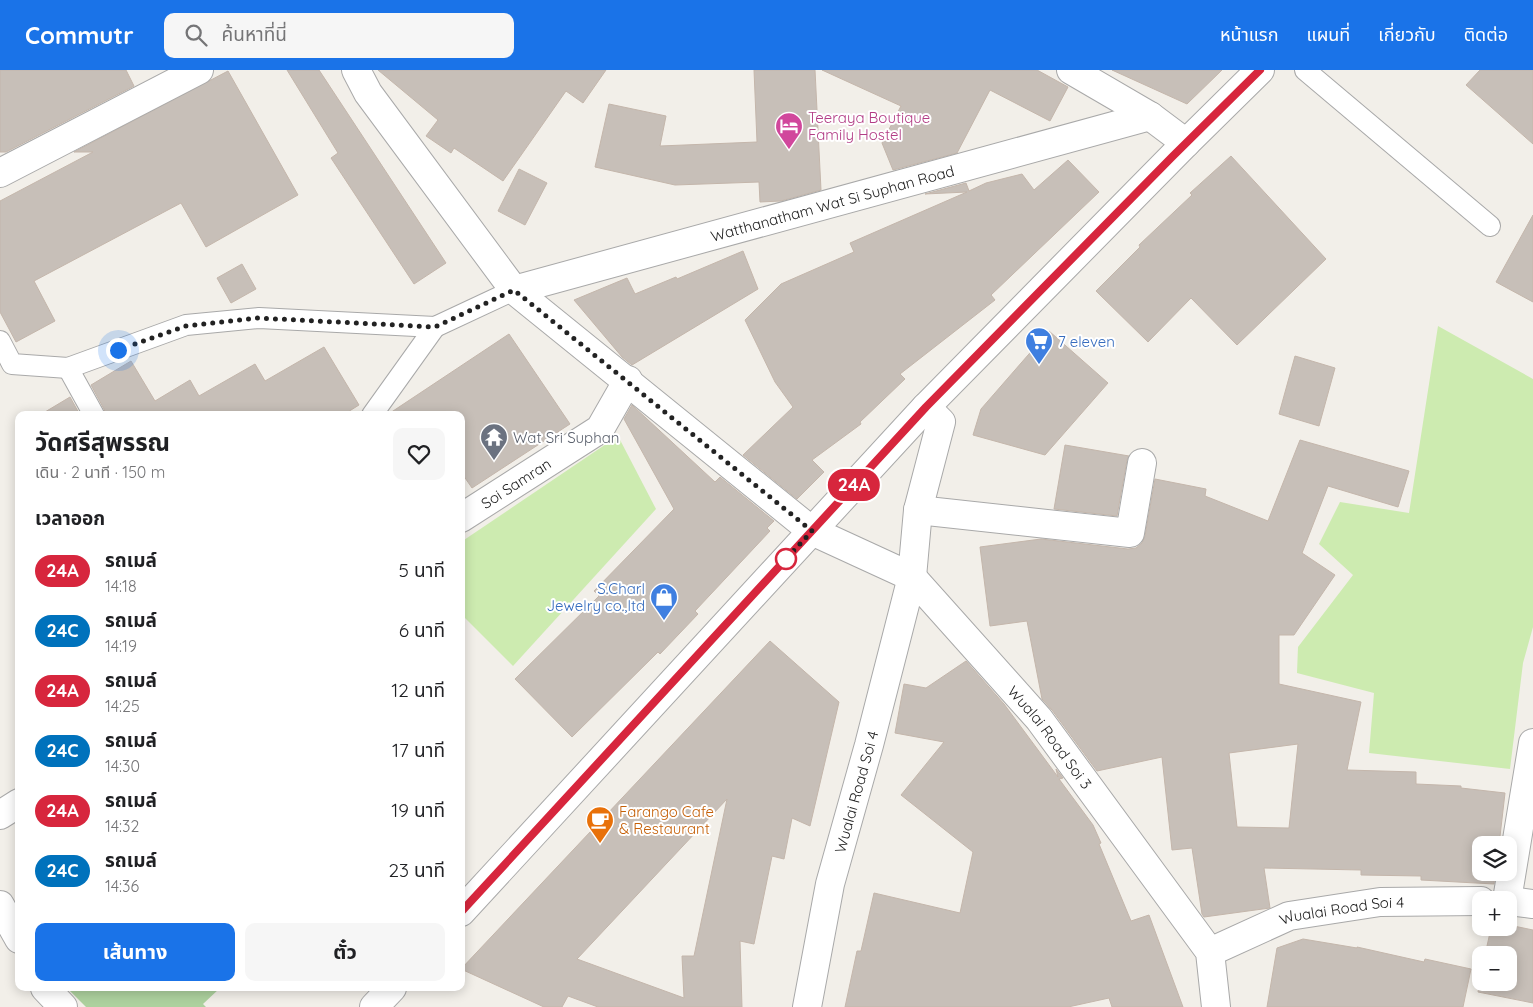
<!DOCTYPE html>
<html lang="th">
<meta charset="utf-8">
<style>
:root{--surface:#fff;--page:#f6f6f6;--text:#202124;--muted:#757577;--accent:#1a73e8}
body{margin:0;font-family:Quicksand,"Noto Sans Thai",sans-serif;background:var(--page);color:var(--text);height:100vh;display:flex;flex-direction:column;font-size:19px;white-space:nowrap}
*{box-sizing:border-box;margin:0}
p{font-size:16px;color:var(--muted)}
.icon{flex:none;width:28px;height:28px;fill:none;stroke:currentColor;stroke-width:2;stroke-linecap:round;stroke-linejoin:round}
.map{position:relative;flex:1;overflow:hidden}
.sheet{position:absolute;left:15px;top:341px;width:450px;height:580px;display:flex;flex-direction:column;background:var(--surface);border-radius:10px;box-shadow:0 2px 12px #0003}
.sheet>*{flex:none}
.badge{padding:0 10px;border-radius:16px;font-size:18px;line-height:32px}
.fabs{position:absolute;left:1472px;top:766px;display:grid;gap:10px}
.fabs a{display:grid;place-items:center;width:45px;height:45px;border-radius:10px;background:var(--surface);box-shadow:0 2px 12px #0003;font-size:25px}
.you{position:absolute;width:25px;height:25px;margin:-12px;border:4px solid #fff;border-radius:50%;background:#1a73e8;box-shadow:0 0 0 8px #1a73e833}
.map>.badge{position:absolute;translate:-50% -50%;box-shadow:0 0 0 2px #fff}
h2{padding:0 20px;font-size:19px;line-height:45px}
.round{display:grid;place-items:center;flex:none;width:52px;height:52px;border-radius:10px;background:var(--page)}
.overview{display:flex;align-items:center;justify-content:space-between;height:85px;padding:0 20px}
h1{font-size:24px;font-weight:700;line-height:38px}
.cta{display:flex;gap:10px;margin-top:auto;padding:10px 20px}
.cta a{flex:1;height:58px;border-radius:10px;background:var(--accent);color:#fff;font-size:20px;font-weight:700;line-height:58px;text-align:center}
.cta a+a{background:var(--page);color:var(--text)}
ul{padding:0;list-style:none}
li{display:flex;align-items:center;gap:15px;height:60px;padding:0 20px}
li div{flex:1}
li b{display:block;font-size:19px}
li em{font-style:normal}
li .badge{min-width:55px;font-weight:700;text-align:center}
header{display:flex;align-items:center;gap:30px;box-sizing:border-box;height:70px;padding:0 25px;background:var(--accent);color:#fff}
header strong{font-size:24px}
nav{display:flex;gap:28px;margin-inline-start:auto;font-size:18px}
.search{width:350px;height:45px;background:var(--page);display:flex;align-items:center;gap:12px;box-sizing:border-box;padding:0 18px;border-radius:10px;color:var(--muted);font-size:19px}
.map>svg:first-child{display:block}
.grass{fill:#cdebb0}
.forest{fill:#add19e}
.building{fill:#c7bfb8;stroke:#c4b6ab;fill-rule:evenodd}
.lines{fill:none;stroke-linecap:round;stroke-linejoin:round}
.service-casing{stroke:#a9a9a9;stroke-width:22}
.minor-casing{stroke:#a9a9a9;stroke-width:30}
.tertiary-casing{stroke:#a9a9a9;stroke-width:30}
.service{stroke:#fff;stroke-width:20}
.minor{stroke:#fff;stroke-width:28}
.tertiary{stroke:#fff;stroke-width:28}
.line-casing{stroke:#fff;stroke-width:11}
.line{stroke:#d7263d;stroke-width:8}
.walk{stroke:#222;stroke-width:5;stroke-dasharray:0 9}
.stop-dot{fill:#fff;stroke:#d7263d;stroke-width:2.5}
.labels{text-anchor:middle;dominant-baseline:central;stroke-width:4;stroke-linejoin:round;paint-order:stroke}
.hotel-label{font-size:15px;fill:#b23c85;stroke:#fff;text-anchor:start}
.street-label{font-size:15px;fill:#222;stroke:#fff}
.shop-label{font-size:15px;fill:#366cbe;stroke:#fff;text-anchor:start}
.worship-label{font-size:15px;fill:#5b616d;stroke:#fff;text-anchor:start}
.food-label{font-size:15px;fill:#c56008;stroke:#fff;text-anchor:start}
</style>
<header>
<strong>Commutr</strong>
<div class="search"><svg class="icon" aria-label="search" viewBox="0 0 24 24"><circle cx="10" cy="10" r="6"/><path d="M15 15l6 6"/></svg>ค้นหาที่นี่</div>
<nav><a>หน้าแรก</a><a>แผนที่</a><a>เกี่ยวกับ</a><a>ติดต่อ</a></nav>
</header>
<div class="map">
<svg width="1533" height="937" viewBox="0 0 1533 937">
<rect width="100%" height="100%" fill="#f2efe9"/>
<g class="grass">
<path d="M 1438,256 L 1533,309 L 1533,557 L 1523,593 L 1510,699 L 1369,683 L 1374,623 L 1297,603 L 1298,577 L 1353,505 L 1319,474 L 1340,432 L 1409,443 Z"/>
<path d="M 618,366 L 656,439 L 513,596 L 461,544 L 461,472 Z"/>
</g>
<path class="forest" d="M 67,918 L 220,918 L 203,934 L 206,937 L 86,937 Z"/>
<g class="building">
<path d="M 0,0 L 126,0 L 134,16 L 6,82 L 0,82 Z"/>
<path d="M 287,0 L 319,0 L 446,193 L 414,214 L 331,88 L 338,83 Z"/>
<path d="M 378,0 L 606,0 L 583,33 L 566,21 L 503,111 L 454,78 L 451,83 L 426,66 L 438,50 Z"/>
<path d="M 754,0 L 815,0 L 821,120 L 781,131 L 760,132 L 759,112 L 675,115 L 595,97 L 609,34 L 666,46 L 660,76 L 757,72 Z"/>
<path d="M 822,0 L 1037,0 L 1068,17 L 1050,51 L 990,20 L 957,83 L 893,100 L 882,73 L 901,36 Z"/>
<path d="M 1112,0 L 1222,0 L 1187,34 Z"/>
<path d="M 1480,0 L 1533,0 L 1533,74 L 1466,15 Z"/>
<path d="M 228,1 L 298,125 L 206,177 L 181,133 L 34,211 L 55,251 L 16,272 L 0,242 L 0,131 L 93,82 L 74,82 Z"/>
<path d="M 1231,86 L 1326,189 L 1237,275 L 1191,228 L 1148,272 L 1096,221 L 1140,177 L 1139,175 L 1192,125 L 1190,123 Z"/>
<path d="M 1068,90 L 1099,122 L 991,225 L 995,230 L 900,304 L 905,309 L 860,352 L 861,354 L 812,390 L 824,402 L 797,429 L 743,385 L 793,337 L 775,312 L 745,250 L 781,214 L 854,182 L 850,173 L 967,122 L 925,124 L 966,113 L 969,121 L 986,113 L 1022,104 L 1034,120 Z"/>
<path d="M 519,99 L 547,113 L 525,155 L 498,141 Z"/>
<path d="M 1533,145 L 1533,232 L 1496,212 Z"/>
<path d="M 743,181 L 758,219 L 632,295 L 622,287 L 574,230 L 627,208 L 635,224 L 676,207 L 677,209 Z"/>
<path d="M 242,194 L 256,219 L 231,233 L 217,208 Z"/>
<path d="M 1049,261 L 1108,313 L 1045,385 L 973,365 L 981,339 Z"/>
<path d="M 509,264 L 570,354 L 472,418 L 461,402 L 461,345 L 387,345 Z"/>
<path d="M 324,277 L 359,335 L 343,345 L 106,345 L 104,339 L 91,315 L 131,291 L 155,331 L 190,310 L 199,326 L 255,294 L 265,311 Z"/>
<path d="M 1295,286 L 1335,298 L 1319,356 L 1279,344 Z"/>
<path d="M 70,327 L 80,345 L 40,345 Z"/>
<path d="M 632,335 L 715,412 L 720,407 L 774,451 L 767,458 L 770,461 L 695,541 L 698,544 L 660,584 L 658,582 L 572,667 L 515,609 L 599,526 L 594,521 L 674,439 L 624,349 Z"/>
<path d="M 1300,370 L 1409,401 L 1398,437 L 1328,416 L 1302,483 L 1335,505 L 1294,565 L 1279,565 L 1279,614 L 1361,632 L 1347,700 L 1416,702 L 1416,714 L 1461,716 L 1461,718 L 1505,723 L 1499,775 L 1481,775 L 1481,802 L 1495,802 L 1494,814 L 1421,810 L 1421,806 L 1361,805 L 1361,800 L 1264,798 L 1270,838 L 1204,847 L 1202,844 L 1192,778 L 1172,780 L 1162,687 L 1097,701 L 1052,640 L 1042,629 L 1027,551 L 990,556 L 980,477 L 1041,469 L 1128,479 L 1136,478 L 1142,473 L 1145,466 L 1155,409 L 1206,419 L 1205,426 L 1268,451 ZM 1298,674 L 1289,758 L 1237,757 L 1229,683 Z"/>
<path d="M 1065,375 L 1129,386 L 1127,390 L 1117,446 L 1054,439 Z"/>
<path d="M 770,571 L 839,632 L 810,756 L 792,748 L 784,789 L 772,786 L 754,874 L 740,871 L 742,937 L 598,937 L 568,926 L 562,937 L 544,937 L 461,899 ZM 727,729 L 694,886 L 682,886 L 684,928 L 577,889 Z"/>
<path d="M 966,591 L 1004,634 L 1058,707 L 1056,699 L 1063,708 L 1059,709 L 1093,755 L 1101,773 L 1099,774 L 1131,851 L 1149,845 L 1183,937 L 1112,937 L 1109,928 L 1068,937 L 845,937 L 857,881 L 861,881 L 874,823 L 960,843 L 973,782 L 901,725 L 944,672 L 895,663 L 904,614 L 926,618 Z"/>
<path d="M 1509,855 L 1533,860 L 1533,933 L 1478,922 L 1481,906 L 1481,912 L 1509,912 L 1509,885 L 1485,885 L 1491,858 L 1509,858 Z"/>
<path d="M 1303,869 L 1357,878 L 1357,877 L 1424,892 L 1425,889 L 1471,899 L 1463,937 L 1267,937 L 1277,878 Z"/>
</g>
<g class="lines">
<g class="service-casing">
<g id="service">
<path d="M 1305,0 L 1490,156"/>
<path d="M 0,271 L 12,294 L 68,298 L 186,255 L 259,248 L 435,257 L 514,220"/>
<path d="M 68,298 L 94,345"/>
<path d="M 372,345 L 435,257"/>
</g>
</g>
<g class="minor-casing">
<g id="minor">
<path id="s1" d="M 356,0 L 368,23 L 514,220 L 812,461 L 912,507 L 1039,649 L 1210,882 L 1216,937"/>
<path d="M 1071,0 L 1150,46 L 1186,73"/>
<path d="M 0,103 L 199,0"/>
<path id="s2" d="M 514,220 L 1150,46"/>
<path d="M 918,440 L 1130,463 L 1142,393"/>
<path id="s3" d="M 461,448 L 600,359 L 628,310"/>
<path d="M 0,745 L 19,733"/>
<path d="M 1507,830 L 1533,673"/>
<path d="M 1509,831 L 1533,834"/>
<path d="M 0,835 L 19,869"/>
<path id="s4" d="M 1210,882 L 1289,846 L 1380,832 L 1481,831"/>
<path d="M 45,918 L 63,937"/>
<path id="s5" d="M 807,937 L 830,814 L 869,675 L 912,507 L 918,440 L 941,352 L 926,337"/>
</g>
</g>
<g class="tertiary-casing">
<g id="tertiary">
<path d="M 461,842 L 926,337 L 1186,73 L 1260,0"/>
<path d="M 374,937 L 392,918"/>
</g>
</g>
<use href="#service" class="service"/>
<use href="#minor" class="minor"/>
<use href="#tertiary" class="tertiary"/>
</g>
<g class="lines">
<g class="line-casing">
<path id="line" d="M 461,842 L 926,337 L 1172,87 L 1260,0"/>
</g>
<use href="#line" class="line"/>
<path class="walk" d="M 118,280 L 186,256 L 258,248 L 435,257 L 514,220 L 812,461 L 785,490 L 786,489"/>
</g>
<defs>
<g id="hotel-pin" transform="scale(1.4375)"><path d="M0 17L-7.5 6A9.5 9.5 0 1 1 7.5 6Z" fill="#d1479c" stroke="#fff"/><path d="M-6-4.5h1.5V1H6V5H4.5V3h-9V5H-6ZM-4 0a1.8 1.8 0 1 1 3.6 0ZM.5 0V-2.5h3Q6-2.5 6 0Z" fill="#fff"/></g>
<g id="supermarket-pin" transform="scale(1.4375)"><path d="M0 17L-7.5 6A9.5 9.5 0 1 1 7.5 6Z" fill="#3f7fe0" stroke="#fff"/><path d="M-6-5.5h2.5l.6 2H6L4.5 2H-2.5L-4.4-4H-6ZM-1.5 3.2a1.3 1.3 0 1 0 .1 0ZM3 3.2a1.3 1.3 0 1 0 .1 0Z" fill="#fff"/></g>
<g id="temple-pin" transform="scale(1.4375)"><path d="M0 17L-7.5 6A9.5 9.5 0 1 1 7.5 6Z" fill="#6b7280" stroke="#fff"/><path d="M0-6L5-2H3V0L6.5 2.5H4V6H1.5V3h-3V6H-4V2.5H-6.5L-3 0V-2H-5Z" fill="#fff"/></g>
<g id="shop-pin" transform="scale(1.4375)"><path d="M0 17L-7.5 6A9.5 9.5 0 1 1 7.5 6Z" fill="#3f7fe0" stroke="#fff"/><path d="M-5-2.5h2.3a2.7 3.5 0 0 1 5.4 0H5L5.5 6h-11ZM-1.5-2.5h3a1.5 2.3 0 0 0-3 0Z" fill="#fff"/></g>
<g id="cafe-pin" transform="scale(1.4375)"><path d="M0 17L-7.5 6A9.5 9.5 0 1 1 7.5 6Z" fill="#e8710a" stroke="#fff"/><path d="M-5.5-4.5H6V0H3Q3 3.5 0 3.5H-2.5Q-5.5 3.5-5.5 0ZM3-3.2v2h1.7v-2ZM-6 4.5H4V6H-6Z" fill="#fff"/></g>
</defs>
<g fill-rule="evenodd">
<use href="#hotel-pin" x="789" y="56"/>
<use href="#supermarket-pin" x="1039" y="271"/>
<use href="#temple-pin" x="494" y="367"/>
<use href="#shop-pin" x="664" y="527"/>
<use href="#cafe-pin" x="600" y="750"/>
</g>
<circle class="stop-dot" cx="786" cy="489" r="10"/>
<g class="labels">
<g class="hotel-label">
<text x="808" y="47">Teeraya Boutique<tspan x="808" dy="17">Family Hostel</tspan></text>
</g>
<g class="street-label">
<text stroke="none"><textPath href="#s2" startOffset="330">Watthanatham Wat Si Suphan Road</textPath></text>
<text stroke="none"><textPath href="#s3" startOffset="65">Soi Samran</textPath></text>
<text stroke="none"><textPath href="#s1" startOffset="976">Wualai Road Soi 3</textPath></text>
<text stroke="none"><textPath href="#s5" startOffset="221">Wualai Road Soi 4</textPath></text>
<text stroke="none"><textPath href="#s4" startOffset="140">Wualai Road Soi 4</textPath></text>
</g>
<g class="shop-label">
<text x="1058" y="271">7 eleven</text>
<text x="645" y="518" text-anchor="end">S.Charl<tspan x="645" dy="17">Jewelry co.,ltd</tspan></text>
</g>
<g class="worship-label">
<text x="513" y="367">Wat Sri Suphan</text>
</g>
<g class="food-label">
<text x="619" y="741">Farango Cafe<tspan x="619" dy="17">&amp; Restaurant</tspan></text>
</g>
</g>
</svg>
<div class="fabs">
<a><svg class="icon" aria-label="layers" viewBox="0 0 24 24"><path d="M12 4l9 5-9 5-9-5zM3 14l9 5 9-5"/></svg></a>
<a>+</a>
<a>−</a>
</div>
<div class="you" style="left:118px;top:280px"></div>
<b class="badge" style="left:854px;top:415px;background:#d7263d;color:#fff">24A</b>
<section class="sheet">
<div class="overview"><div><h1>วัดศรีสุพรรณ</h1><p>เดิน · 2 นาที · 150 m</p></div><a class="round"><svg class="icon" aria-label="heart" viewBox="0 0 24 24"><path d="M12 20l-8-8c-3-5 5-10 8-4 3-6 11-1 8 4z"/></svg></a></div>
<h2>เวลาออก</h2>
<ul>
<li><span class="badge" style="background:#d7263d;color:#fff">24A</span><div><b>รถเมล์</b><p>14:18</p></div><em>5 นาที</em></li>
<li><span class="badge" style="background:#0072bc;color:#fff">24C</span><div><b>รถเมล์</b><p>14:19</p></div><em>6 นาที</em></li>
<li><span class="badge" style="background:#d7263d;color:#fff">24A</span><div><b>รถเมล์</b><p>14:25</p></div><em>12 นาที</em></li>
<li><span class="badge" style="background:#0072bc;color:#fff">24C</span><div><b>รถเมล์</b><p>14:30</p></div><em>17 นาที</em></li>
<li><span class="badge" style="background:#d7263d;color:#fff">24A</span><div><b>รถเมล์</b><p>14:32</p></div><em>19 นาที</em></li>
<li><span class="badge" style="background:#0072bc;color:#fff">24C</span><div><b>รถเมล์</b><p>14:36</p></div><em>23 นาที</em></li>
</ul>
<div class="cta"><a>เส้นทาง</a><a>ตั๋ว</a></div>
</section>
</div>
